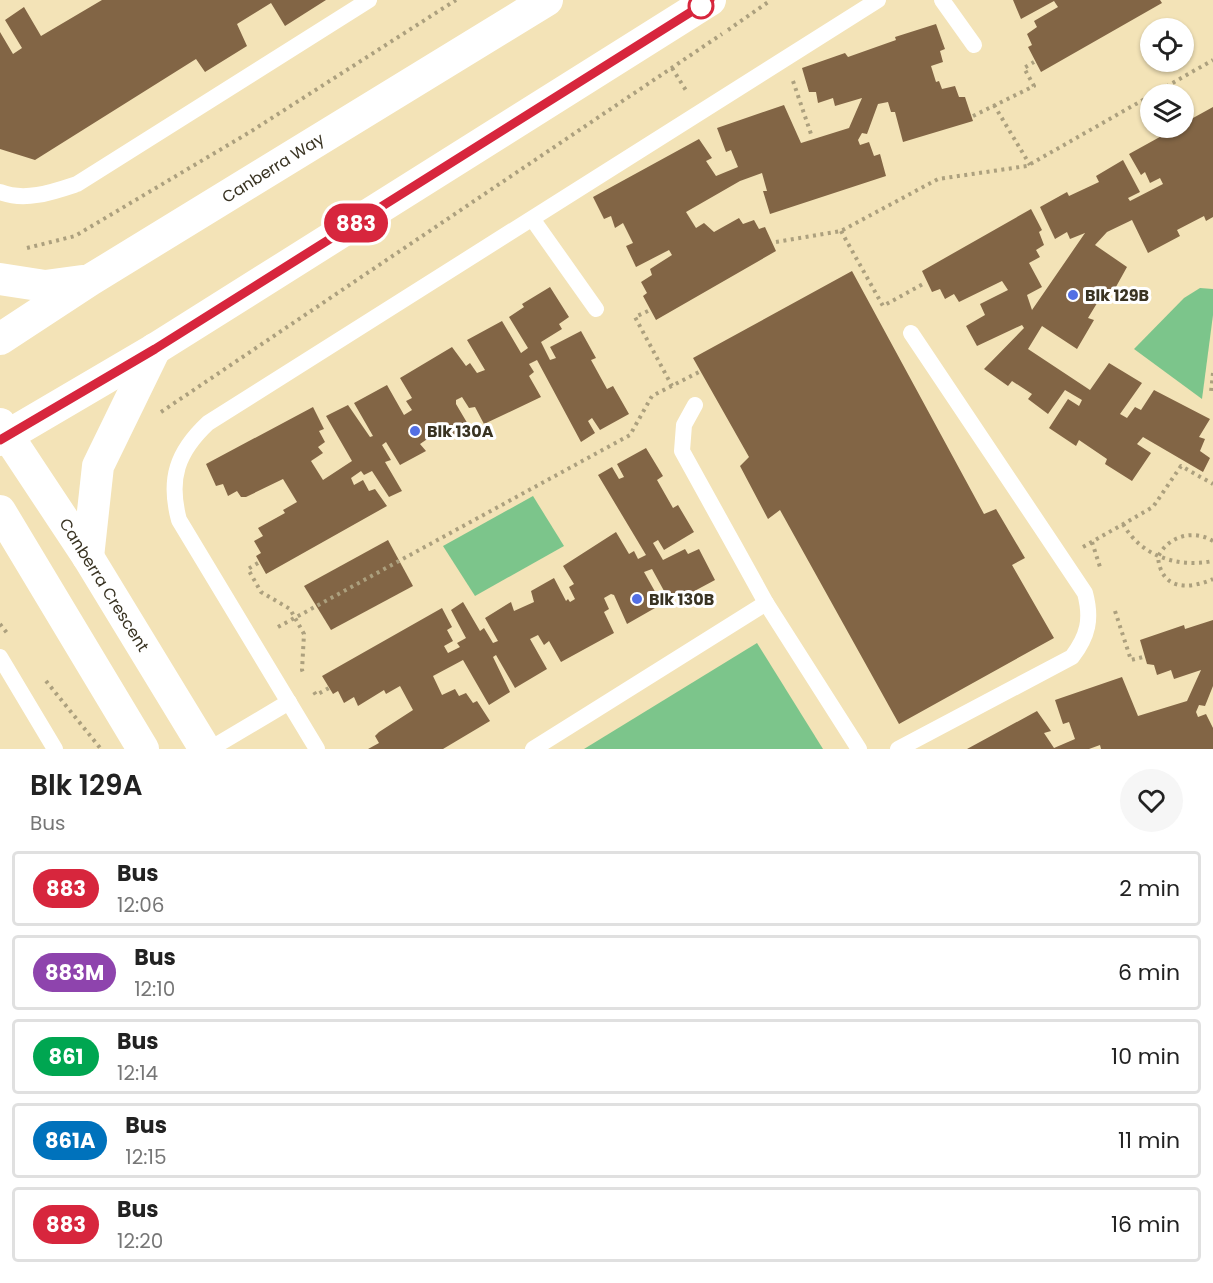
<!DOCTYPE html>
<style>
:root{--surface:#fff;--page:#f6f6f6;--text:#222;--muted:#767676;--line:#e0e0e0}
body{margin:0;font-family:Poppins,sans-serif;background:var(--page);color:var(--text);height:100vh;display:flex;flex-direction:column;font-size:22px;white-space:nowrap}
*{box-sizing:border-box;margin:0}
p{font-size:20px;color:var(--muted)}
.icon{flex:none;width:33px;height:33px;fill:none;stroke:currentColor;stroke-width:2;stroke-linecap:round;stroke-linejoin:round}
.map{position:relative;height:749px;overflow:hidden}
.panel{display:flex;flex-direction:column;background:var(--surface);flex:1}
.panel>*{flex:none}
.badge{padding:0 12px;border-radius:20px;font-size:21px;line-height:39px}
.tools{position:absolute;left:1140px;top:18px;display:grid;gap:12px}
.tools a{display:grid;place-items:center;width:54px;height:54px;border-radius:50%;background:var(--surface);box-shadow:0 2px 4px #0004;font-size:30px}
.map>.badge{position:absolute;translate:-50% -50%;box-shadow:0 0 0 3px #fff}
.round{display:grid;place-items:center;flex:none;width:63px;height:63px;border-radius:32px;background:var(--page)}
.summary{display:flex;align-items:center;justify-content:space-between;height:102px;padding:0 30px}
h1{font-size:28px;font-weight:600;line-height:45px}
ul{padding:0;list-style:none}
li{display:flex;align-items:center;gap:18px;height:75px;margin:0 12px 9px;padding:0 18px;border:3px solid var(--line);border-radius:6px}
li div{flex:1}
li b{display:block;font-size:22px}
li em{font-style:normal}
li .badge{min-width:66px;font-weight:700;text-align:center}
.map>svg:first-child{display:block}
.green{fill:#7cc58b}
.building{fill:#826545}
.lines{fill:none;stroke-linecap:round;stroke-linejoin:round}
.path{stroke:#aca07e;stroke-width:4;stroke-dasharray:3 4.5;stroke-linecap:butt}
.service{stroke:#fff;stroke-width:16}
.minor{stroke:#fff;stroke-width:32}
.line-casing{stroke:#fff;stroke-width:14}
.line{stroke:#d7263d;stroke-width:9}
.stop-dot{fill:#fff;stroke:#d7263d;stroke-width:3}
.poi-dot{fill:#536fe4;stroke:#fff;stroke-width:2}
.labels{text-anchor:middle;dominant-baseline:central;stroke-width:6;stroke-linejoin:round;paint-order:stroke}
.street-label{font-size:16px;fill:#393322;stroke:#fff}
.poi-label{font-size:16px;font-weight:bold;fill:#393322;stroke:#fff;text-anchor:start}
</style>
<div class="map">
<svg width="1213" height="749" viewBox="0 0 1213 749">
<rect width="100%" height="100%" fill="#f3e3b7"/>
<g class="green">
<path d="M 1200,288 L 1213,289 L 1213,315 L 1202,399 L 1134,349 L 1184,298 Z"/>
<path d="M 533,496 L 564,546 L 475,596 L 443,546 Z"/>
<path d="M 757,643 L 823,749 L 584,749 Z"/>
</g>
<g class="building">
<path d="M 102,0 L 326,0 L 285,26 L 271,3 L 237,24 L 247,46 L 205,72 L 196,59 L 35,160 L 0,149 L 0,32 L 13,54 L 22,48 L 5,20 L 24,7 L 41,36 Z"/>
<path d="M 1013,0 L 1160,0 L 1162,3 L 1041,72 L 1028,47 L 1032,45 L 1027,34 L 1037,27 L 1034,21 L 1058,7 L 1054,1 L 1021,19 Z"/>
<path d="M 936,24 L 945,49 L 940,51 L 943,62 L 931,66 L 936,82 L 939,81 L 942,89 L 955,86 L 959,97 L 965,97 L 973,121 L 903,142 L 895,112 L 891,112 L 888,102 L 878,104 L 867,134 L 862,133 L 858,140 L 860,145 L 869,142 L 874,156 L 880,154 L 886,176 L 770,214 L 763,191 L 767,191 L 762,173 L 740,181 L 686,212 L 696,228 L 704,223 L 714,232 L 739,218 L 743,224 L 754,220 L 759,229 L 765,227 L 776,251 L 656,320 L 643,296 L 647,293 L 641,282 L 652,275 L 650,269 L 672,255 L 669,250 L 636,267 L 626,246 L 633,243 L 623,223 L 615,228 L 611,216 L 604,219 L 593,197 L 699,139 L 712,158 L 706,161 L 716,176 L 738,167 L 731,150 L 726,152 L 717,128 L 784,105 L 801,143 L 849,128 L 862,98 L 835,106 L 833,98 L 818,103 L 816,92 L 809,92 L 802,68 L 845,53 L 848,57 L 896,40 L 895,37 Z"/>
<path d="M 1213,107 L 1213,217 L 1206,221 L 1204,216 L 1177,230 L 1180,236 L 1148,253 L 1132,220 L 1107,232 L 1095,245 L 1127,267 L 1112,294 L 1105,290 L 1088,318 L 1094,320 L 1077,349 L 1042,326 L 1028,349 L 1090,390 L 1109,363 L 1142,383 L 1120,414 L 1127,418 L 1135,407 L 1141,410 L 1154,390 L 1210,419 L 1199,437 L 1205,439 L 1200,451 L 1210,458 L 1203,472 L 1143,437 L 1137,444 L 1151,453 L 1132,481 L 1105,464 L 1107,459 L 1079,440 L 1076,446 L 1049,428 L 1068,399 L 1079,406 L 1082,400 L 1065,390 L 1048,414 L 1028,399 L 1032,394 L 1012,381 L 1008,386 L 984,369 L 1024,328 L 1022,325 L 977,346 L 966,326 L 985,315 L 980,304 L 1008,290 L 1002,281 L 959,302 L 954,294 L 945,299 L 940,289 L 932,292 L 922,271 L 1031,209 L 1042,230 L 1039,232 L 1044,245 L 1036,250 L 1040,257 L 1029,263 L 1042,287 L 1027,295 L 1032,310 L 1085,233 L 1070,239 L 1067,232 L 1055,239 L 1040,207 L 1067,192 L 1069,196 L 1099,182 L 1096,176 L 1123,160 L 1140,192 L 1128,198 L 1130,201 L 1163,184 L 1160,178 L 1150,183 L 1145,172 L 1141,175 L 1129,154 L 1176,128 L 1184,128 L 1184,123 Z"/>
<path d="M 852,271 L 984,514 L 996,509 L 1025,558 L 1012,565 L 1054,638 L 899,724 L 780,510 L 768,519 L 740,466 L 749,457 L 693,358 Z"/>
<path d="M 550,287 L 569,317 L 559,324 L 562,329 L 541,342 L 550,360 L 556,358 L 550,347 L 581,331 L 596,358 L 591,360 L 607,389 L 613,386 L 629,414 L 600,430 L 592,418 L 588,421 L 595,433 L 581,442 L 537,360 L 529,364 L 534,372 L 529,376 L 541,397 L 484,424 L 475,407 L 469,408 L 462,397 L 456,400 L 456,404 L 469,426 L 446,439 L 439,431 L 420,444 L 426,451 L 400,465 L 386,442 L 382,445 L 391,460 L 385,462 L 402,491 L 389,497 L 372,471 L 364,475 L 361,471 L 351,478 L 354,485 L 363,480 L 369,491 L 375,489 L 387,506 L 266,574 L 256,556 L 261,553 L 254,541 L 263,536 L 258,528 L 285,513 L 283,510 L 297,502 L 283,479 L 246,497 L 241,497 L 237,491 L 228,496 L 223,484 L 216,486 L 206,464 L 313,407 L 324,429 L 319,431 L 325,442 L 318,447 L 323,453 L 311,461 L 323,480 L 352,461 L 326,416 L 348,405 L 370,437 L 373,436 L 354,403 L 387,385 L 404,415 L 412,410 L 406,401 L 412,398 L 400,378 L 452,347 L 466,366 L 470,363 L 477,373 L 485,370 L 467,340 L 502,321 L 521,353 L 528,348 L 509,317 L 524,307 L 522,304 Z"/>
<path d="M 646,448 L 663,476 L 657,480 L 673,508 L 678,505 L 694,532 L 664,550 L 658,540 L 653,543 L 663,560 L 685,549 L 688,554 L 699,549 L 715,580 L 687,595 L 685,592 L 669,600 L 652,569 L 644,572 L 662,604 L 627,624 L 614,595 L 611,594 L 604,598 L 609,609 L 604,612 L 614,633 L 561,662 L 549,641 L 544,645 L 538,635 L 530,639 L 547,669 L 515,688 L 496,655 L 493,657 L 510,692 L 489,705 L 463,660 L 433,676 L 442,695 L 455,689 L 459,696 L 466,693 L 473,703 L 477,701 L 490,721 L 443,749 L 368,749 L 379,743 L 375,736 L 379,732 L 413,710 L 400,686 L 386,694 L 384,690 L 358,706 L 354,697 L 344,703 L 338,691 L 333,694 L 322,676 L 442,608 L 452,627 L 447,630 L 453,641 L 444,646 L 448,653 L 460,647 L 457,643 L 466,638 L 451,610 L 463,602 L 480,631 L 484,628 L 493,643 L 498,641 L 485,618 L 511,602 L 514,611 L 534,602 L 531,591 L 554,578 L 566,601 L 568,599 L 570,602 L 575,599 L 569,587 L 574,584 L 563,566 L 616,532 L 629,554 L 634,551 L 638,559 L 646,555 L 598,475 L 612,467 L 619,479 L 624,477 L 617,464 Z"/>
<path d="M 388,540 L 413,586 L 331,630 L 304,586 Z"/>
<path d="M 1213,620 L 1213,686 L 1205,706 L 1199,705 L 1196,712 L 1198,717 L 1206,714 L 1213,728 L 1213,749 L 1101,749 L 1100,745 L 1089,749 L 967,749 L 1037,711 L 1051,731 L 1044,733 L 1054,748 L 1075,739 L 1069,722 L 1063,724 L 1055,700 L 1122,677 L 1138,716 L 1187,701 L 1201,670 L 1174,679 L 1171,670 L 1157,675 L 1154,665 L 1147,664 L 1140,640 L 1184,625 L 1185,629 Z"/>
</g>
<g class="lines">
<g class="path">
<path d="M 728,30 L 771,0"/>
<path d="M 672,68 L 687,92"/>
<path d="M 793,81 L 812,137"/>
<path d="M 1153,94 L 1213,60"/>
<path d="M 994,105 L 1030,165"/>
<path d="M 973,116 L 1034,86 L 1024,68 L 1034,62"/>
<path d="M 841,231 L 883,306 L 923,284"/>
<path d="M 776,242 L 841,231 L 938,179 L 1027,166 L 1150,96"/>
<path d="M 27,248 L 75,236 L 250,132 L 456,0"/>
<path d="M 648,311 L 635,317 L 672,386"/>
<path d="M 1213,373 L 1211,392 L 1213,394"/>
<path d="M 161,412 L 722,34"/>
<path d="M 1123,524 C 1141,556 1177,568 1213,561"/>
<path d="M 1213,541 C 1193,529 1168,536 1158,557 C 1161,590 1188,590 1213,579"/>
<path d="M 1092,542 L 1100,567"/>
<path d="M 1083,547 L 1153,507 L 1181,466 L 1213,484"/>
<path d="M 258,563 L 248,569 L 261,592 L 290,609 L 304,634 L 302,670 L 304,675"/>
<path d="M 1115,611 L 1131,660 L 1143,657"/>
<path d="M 0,624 L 7,633"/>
<path d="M 278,627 L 630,435 L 652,396 L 699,372"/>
<path d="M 46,681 L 101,749"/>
<path d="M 314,692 L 316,695 L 329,688"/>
</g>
<g class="service">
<path d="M 942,0 L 974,45"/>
<path d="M 0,192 C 25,202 53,192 77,184 L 369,0"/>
<path d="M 533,220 L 596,309"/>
<path d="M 695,405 L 684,425 L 682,451 L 766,603 L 859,749"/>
<path d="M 0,657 L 55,749"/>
<path d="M 210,749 L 289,702"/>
<path d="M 317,749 L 179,520 C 168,479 177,452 208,423 L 878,0"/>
<path d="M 533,749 L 766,603"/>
<path d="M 898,749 L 1072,657 C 1088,636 1092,619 1085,593 L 911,333"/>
</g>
<g class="minor">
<path d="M 0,279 L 45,286 L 82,281"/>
<path d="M 0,339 L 90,280 L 547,0"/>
<path d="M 0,424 L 88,557 L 205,749"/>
<path d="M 0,440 L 155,349 L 710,0"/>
<path d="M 0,511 L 143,749"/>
<path d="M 88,557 L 98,466 L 155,349"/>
</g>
</g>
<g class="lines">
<g class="line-casing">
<path id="line" d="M 0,440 L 155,349 L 710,0"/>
</g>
<use href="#line" class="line"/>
</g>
<circle class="stop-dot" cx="701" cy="6" r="12"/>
<g class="poi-dot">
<circle cx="1073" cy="295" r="6"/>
<circle cx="415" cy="431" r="6"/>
<circle cx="637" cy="599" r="6"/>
</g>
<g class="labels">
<g class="street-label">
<text transform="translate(273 168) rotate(-32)">Canberra Way</text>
<text transform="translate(104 585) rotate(58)">Canberra Crescent</text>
</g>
<g class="poi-label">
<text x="1085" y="295">Blk 129B</text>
<text x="427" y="431">Blk 130A</text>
<text x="649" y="599">Blk 130B</text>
</g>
</g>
</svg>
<div class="tools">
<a><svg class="icon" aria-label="locate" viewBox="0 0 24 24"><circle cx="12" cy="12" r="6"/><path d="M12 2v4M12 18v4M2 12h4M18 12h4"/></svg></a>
<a><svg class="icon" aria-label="layers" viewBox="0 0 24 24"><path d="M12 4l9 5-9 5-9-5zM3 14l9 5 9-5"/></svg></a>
</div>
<b class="badge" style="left:356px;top:223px;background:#d7263d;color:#fff">883</b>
</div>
<section class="panel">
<div class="summary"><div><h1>Blk 129A</h1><p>Bus</p></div><a class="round"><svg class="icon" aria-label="heart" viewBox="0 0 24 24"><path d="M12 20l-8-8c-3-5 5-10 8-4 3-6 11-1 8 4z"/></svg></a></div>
<ul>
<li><span class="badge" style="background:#d7263d;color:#fff">883</span><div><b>Bus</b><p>12:06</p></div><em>2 min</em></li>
<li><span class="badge" style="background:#8e44ad;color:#fff">883M</span><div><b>Bus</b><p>12:10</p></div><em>6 min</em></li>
<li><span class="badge" style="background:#00a651;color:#fff">861</span><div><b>Bus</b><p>12:14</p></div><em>10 min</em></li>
<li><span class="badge" style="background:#0072bc;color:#fff">861A</span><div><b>Bus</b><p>12:15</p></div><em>11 min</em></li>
<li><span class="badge" style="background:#d7263d;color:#fff">883</span><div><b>Bus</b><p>12:20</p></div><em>16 min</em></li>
</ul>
</section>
